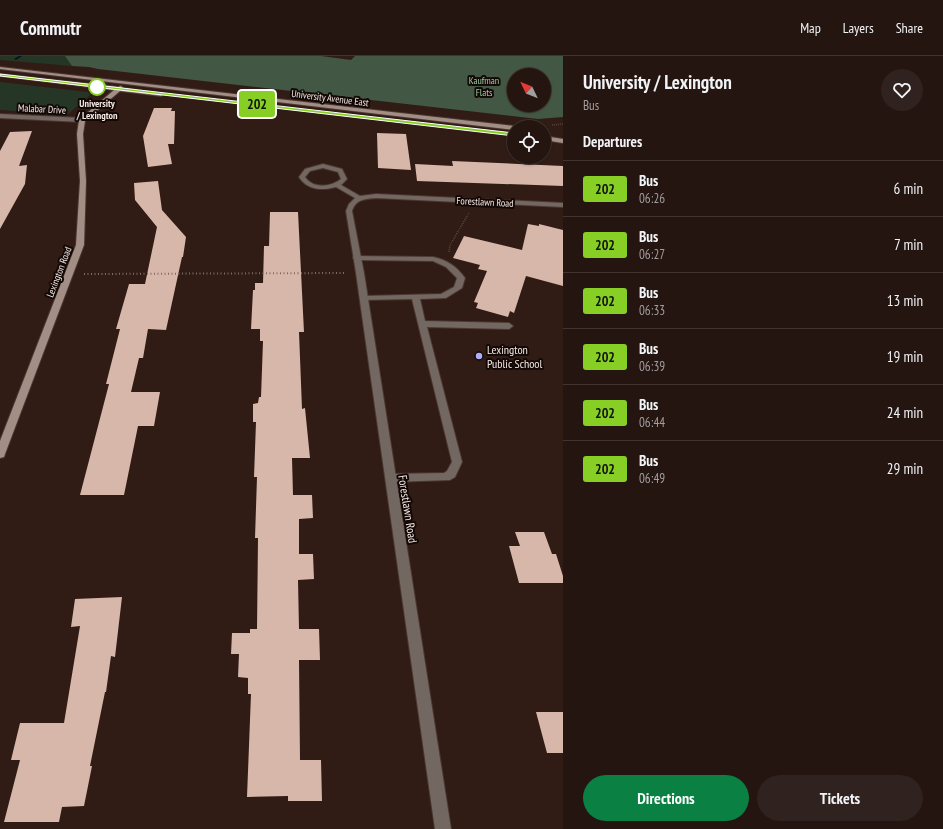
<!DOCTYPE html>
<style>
:root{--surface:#241510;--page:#30221e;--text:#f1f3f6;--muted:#a39f9f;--line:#413430;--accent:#0b8043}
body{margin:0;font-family:"PT Sans Narrow",sans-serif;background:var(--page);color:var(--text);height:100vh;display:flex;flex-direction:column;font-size:15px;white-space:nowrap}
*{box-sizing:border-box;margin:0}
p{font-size:13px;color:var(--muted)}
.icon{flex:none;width:22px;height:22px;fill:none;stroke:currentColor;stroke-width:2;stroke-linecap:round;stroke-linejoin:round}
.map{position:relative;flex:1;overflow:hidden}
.panel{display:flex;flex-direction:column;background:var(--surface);width:380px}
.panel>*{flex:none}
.badge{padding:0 8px;border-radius:3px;font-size:14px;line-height:26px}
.needle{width:26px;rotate:313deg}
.buttons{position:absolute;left:507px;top:12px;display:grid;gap:8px}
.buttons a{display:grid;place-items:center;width:44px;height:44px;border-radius:50%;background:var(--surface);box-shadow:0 1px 3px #0004,0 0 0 1px var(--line);font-size:20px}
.map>.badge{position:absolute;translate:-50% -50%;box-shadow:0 0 0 2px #fff}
h2{padding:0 20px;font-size:15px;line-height:36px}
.round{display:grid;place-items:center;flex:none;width:42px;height:42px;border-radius:21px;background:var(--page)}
.head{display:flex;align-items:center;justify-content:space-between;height:68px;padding:0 20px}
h1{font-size:19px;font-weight:800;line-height:30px}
.primary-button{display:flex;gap:8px;margin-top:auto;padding:8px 20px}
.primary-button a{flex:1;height:46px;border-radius:24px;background:var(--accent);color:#fff;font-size:16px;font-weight:800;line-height:46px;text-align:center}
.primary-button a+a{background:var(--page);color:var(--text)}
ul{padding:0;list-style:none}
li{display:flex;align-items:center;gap:12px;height:56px;padding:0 20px;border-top:1px solid var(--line)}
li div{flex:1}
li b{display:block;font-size:15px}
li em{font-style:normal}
li .badge{min-width:44px;font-weight:700;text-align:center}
header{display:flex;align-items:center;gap:24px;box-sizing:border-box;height:56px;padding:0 20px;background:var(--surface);border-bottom:1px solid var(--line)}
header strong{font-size:19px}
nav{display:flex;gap:22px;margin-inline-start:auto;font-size:14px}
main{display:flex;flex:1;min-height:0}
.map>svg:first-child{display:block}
.green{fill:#253627}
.forest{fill:#435844;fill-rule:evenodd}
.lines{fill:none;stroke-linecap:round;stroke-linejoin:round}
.stream{fill:#01151c;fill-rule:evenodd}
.building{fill:#d7b7aa}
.lane-casing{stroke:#4c3832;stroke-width:2}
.street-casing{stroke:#4c3832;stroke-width:2}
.secondary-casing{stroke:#4c3832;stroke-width:2}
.path-far1{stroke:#7d6b65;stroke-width:1.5;stroke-dasharray:0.5 1.5;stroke-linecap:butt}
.path{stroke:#7d6b65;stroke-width:2;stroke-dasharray:1 2.5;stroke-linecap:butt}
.lane{fill:#736761;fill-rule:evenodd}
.street{fill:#736761;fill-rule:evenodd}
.secondary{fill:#a28e84;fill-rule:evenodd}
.line{fill:#87cf25;stroke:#fff}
.stop-dot{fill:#fff;stroke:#87cf25;stroke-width:2}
.poi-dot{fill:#afaefa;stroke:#120906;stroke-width:1.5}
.labels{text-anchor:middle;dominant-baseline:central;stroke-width:4;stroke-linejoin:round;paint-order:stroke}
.far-park-label{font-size:10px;fill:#a0cba3;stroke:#120906}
.far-street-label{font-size:10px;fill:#f6e7e2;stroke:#120906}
.far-stop-label{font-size:10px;font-weight:bold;fill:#f6e7e2;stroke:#120906}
.poi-label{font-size:12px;fill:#f6e7e2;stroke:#120906;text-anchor:start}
.street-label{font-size:12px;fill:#f6e7e2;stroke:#120906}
</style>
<header>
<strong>Commutr</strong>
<nav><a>Map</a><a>Layers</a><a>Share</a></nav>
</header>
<main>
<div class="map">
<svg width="563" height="773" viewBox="0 0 563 773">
<rect width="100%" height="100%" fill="#301c15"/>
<g class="green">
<path d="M 0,0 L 72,0 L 69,5 L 72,10 L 0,4 Z"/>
<path d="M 0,26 L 88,36 L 90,39 L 68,58 L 0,54 Z"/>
</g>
<path class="forest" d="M 65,0 L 321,0 L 351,4 L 355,0 L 563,0 L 563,61 L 538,63 L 98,13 L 89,11 L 72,10 ZM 514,19 L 544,19 L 544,49 L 514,49 Z"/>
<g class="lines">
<path class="stream" d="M 19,0 L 22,0 L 16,4 L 14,3 Z"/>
</g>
<g class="building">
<path d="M 154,52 L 172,52 L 171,55 L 175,55 L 174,88 L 168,88 L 172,108 L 148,111 L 143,80 Z"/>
<path d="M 32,75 L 19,110 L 27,109 L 25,128 L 0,173 L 0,95 L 10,76 Z"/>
<path d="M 377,77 L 406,78 L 411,114 L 378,112 Z"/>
<path d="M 452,105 L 563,110 L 563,130 L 417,125 L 415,108 L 453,110 Z"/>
<path d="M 158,125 L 162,154 L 186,181 L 183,201 L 182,201 L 166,274 L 148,273 L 143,302 L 139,302 L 131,336 L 160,336 L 154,370 L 138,370 L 124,439 L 80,439 L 109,328 L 106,328 L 120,273 L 116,273 L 129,228 L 145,228 L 157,171 L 135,144 L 134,127 Z"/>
<path d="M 270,156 L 298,156 L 304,276 L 299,276 L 302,353 L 305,352 L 310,402 L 292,402 L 293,439 L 312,439 L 313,462 L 299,463 L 299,498 L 313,498 L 314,523 L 298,524 L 299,573 L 319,573 L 320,604 L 299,604 L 300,704 L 321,704 L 322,745 L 288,745 L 288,740 L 247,741 L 251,638 L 248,638 L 248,622 L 238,621 L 239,598 L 231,598 L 232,577 L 250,577 L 250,573 L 257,573 L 258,482 L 255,482 L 257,421 L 254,421 L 256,366 L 253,366 L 253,348 L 258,347 L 259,341 L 261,341 L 263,285 L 260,285 L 260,273 L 251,273 L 253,234 L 255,234 L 255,227 L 263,227 L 264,190 L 269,190 Z"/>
<path d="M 528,168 L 539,170 L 539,168 L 563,174 L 563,230 L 526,220 L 514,257 L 510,255 L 508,261 L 476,252 L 478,247 L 474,246 L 487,215 L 478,213 L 480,209 L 453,202 L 464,180 L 522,194 Z"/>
<path d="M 515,476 L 544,476 L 552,498 L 556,498 L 563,520 L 563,527 L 519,527 L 509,490 L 520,490 Z"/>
<path d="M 122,541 L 115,601 L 111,600 L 106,636 L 105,636 L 90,710 L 92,710 L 84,750 L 62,751 L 59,766 L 4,766 L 20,704 L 11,704 L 20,667 L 64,667 L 80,570 L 71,571 L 75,543 Z"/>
<path d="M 536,656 L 563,656 L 563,697 L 547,697 Z"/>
</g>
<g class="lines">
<g class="lane-casing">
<path id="lane" d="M 354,200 L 433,201 C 447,204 456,210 465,222 L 462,232 L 446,242 L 420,243 L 425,265 L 509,267 L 513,270 L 509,273 L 427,271 L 462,406 L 455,421 L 450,424 L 391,426 L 387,425 L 386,422 L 387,419 L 391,418 L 444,417 L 447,415 L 452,406 L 412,243 L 364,244 L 360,242 L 364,240 L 441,238 L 454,231 L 457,222 L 446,211 L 433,205 L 357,204 L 353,202 Z"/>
</g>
<g class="street-casing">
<g id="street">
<path d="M 0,58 L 82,62 L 85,64 L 82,66 L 0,62 Z"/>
<path d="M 323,108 L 342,113 L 347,123 L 341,129 L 360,140 L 376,138 L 563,147 L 563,151 L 376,142 C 365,143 356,143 352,155 L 364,217 L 451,773 L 435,773 L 356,217 L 346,155 L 349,148 L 355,142 L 336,131 C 322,135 307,134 299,121 L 305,113 ZM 323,112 L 338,116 L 341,123 C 331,131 313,133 305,121 L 310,115 Z"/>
</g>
</g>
<g class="secondary-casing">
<g id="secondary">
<path d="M 0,11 L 514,70 L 516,71 L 514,71 L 514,74 L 0,13 Z"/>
<path d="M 0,18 L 118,31 L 121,30 L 123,32 L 164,38 L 161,40 L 120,35 L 85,65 L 83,78 L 86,125 L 84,189 L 5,398 L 4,401 L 0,402 L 0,385 L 76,189 L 80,125 L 77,78 L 79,64 L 114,34 L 0,20 Z"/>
<path d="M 544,80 L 563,83 L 563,87 L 544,84 Z"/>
</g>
</g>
<g class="path-far1">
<path d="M 526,69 L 539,70"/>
<path d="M 552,69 L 563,68"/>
<path d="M 449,196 L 450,189 L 469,157"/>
</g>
<path class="path" d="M 84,218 L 345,217"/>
<use href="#lane" class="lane"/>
<use href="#street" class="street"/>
<use href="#secondary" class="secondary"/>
</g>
<path class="line" d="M 0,18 L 514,77 L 516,79 L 514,80 L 0,20 Z"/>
<circle class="stop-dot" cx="97" cy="31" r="8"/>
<circle class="poi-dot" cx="479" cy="300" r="4"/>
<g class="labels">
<g class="far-park-label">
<text x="484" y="24">Kaufman<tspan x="484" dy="12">Flats</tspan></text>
</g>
<g class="far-street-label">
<text transform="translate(330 42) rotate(7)">University Avenue East</text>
<text transform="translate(42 53) rotate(3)">Malabar Drive</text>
<text transform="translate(485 146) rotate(3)">Forestlawn Road</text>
<text transform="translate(59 216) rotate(-69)">Lexington Road</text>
</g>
<g class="far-stop-label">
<text x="97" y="47">University<tspan x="97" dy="12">/ Lexington</tspan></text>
</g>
<g class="poi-label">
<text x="487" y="293">Lexington<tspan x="487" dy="14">Public School</tspan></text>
</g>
<g class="street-label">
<text transform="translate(408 453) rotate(81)">Forestlawn Road</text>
</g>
</g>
</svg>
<div class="buttons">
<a><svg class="needle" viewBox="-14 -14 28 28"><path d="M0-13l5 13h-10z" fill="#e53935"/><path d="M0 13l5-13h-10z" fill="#a39f9f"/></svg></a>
<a><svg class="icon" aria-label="locate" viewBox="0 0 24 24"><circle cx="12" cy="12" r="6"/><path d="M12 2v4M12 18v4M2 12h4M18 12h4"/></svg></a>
</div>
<b class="badge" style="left:257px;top:48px;background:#87cf25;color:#111">202</b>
</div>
<section class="panel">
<div class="head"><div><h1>University / Lexington</h1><p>Bus</p></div><a class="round"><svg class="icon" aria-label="heart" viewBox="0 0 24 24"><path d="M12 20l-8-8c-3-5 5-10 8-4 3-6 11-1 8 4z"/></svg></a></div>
<h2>Departures</h2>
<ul>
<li><span class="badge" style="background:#87cf25;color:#111">202</span><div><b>Bus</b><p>06:26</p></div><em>6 min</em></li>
<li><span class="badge" style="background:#87cf25;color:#111">202</span><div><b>Bus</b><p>06:27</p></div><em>7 min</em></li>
<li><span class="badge" style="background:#87cf25;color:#111">202</span><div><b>Bus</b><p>06:33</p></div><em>13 min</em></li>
<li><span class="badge" style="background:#87cf25;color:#111">202</span><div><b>Bus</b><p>06:39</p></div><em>19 min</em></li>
<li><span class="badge" style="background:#87cf25;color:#111">202</span><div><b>Bus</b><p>06:44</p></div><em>24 min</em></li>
<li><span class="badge" style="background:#87cf25;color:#111">202</span><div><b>Bus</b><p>06:49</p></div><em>29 min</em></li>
</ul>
<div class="primary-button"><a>Directions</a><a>Tickets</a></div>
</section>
</main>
